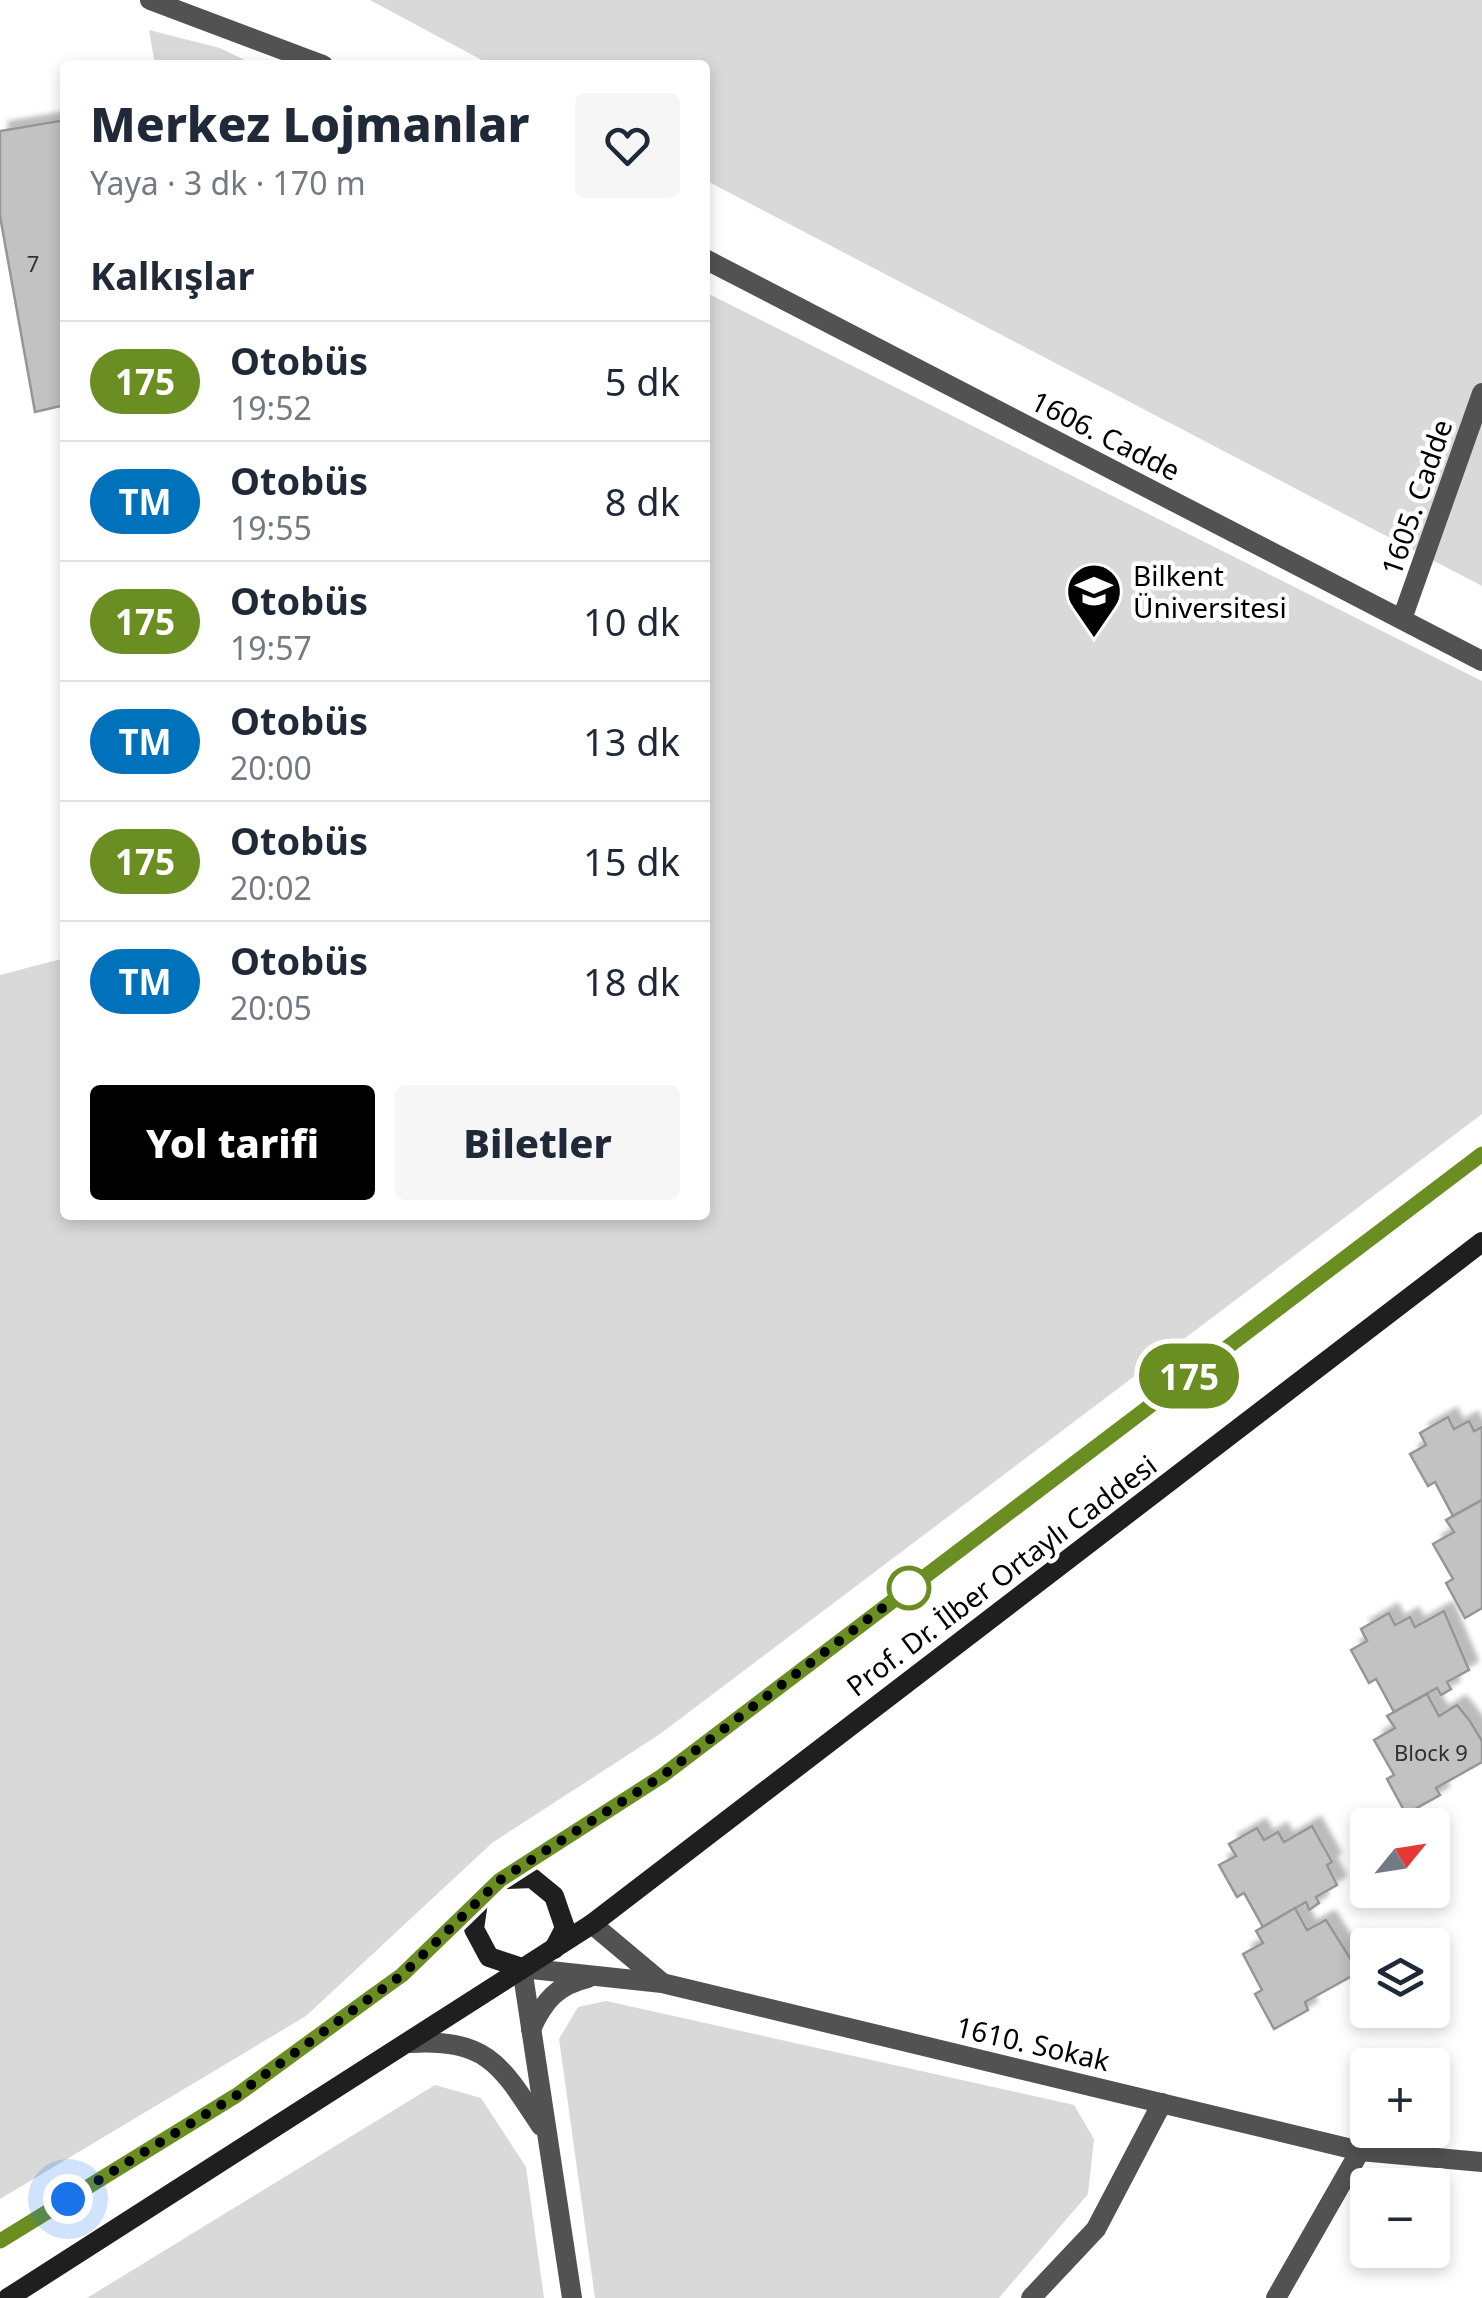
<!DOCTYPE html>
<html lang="tr">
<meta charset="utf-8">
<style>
:root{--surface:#fff;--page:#f6f6f7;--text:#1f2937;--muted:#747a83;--line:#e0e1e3;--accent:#000}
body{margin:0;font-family:"Noto Sans",sans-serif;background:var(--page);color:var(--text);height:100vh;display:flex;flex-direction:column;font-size:38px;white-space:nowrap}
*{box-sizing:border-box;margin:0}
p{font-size:32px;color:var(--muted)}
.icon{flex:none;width:55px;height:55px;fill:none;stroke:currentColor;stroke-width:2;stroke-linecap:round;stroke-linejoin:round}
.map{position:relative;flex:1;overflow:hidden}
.sheet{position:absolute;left:60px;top:60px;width:650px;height:1160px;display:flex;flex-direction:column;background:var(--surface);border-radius:10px;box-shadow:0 5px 15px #0003}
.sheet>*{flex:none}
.badge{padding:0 20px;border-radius:32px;font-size:35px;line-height:65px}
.needle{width:65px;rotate:60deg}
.controls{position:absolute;left:1350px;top:1808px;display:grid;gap:20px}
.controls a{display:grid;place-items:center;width:100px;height:100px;border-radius:10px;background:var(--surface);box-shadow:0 5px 15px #0003;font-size:50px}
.you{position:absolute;width:50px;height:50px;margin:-25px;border:8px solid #fff;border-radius:50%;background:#1a73e8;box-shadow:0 0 0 15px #1a73e833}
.map>.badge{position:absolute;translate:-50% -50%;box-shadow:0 0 0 5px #fff}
h2{padding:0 30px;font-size:38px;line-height:90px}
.round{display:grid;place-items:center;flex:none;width:105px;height:105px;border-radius:10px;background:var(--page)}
.head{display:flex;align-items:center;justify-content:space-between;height:170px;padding:0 30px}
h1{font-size:48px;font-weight:800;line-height:75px}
.primary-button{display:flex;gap:20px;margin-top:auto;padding:20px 30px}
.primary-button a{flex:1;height:115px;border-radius:10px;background:var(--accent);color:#fff;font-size:40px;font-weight:800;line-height:115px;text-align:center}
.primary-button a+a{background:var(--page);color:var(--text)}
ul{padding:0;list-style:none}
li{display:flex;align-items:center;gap:30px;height:120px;padding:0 30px;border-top:2px solid var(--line)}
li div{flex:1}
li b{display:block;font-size:38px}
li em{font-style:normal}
li .badge{min-width:110px;font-weight:700;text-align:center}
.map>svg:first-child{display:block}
.green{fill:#d9d9d9}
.building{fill:#c2c2c2;stroke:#969696;stroke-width:2.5;filter:url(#shadow)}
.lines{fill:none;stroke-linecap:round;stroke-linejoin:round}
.street{stroke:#525252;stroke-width:20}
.secondary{stroke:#1f1f1f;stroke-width:20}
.line-casing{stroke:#fff;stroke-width:22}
.line{stroke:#6b8e23;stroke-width:15}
.walk{stroke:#000;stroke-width:10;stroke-dasharray:0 18}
.stop-dot{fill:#fff;stroke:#6b8e23;stroke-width:5}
.labels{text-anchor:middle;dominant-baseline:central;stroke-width:9;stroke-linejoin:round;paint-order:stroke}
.number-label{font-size:22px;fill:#303030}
.street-label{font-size:28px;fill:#000;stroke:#fff}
.poi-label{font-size:28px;fill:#000;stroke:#fff;text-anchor:start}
</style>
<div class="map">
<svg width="1482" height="2298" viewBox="0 0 1482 2298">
<defs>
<filter id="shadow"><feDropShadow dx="9" dy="-9" stdDeviation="2.5" flood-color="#0004"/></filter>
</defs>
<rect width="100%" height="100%" fill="#fff"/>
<g class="green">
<path d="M 370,0 L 1482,0 L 1482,586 L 705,180 L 705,65 L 491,65 Z"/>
<path d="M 149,30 L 220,48 L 255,65 L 155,65 Z"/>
<path d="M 705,292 L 1482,681 L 1482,1114 L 660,1734 L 492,1843 L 306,2016 L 0,2199 L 0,975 L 65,958 L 65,1215 L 705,1215 Z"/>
<path d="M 606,2001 L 1074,2105 L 1094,2139 L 1088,2194 L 999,2298 L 595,2298 L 559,2039 L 578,2007 Z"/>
<path d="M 435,2085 L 481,2098 L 526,2167 L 544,2298 L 87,2298 Z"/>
</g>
<g class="building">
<path d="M 65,120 L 65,405 L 35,412 L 0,216 L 0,131 Z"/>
<path d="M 1448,1417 L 1454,1429 L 1469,1421 L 1474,1431 L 1482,1427 L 1482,1500 L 1453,1516 L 1435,1482 L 1428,1486 L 1410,1454 L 1426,1445 L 1420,1433 Z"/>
<path d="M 1482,1500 L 1482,1608 L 1465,1618 L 1446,1583 L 1453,1579 L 1433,1544 L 1454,1532 L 1446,1520 Z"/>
<path d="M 1444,1611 L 1469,1670 L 1447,1682 L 1451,1689 L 1441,1695 L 1437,1688 L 1394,1712 L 1376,1679 L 1369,1683 L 1351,1650 L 1367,1641 L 1361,1629 L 1389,1613 L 1395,1625 L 1410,1617 L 1415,1627 Z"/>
<path d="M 1427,1694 L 1439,1716 L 1457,1705 L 1470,1721 L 1482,1741 L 1482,1762 L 1436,1788 L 1440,1795 L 1406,1814 L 1387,1779 L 1394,1775 L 1374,1740 L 1395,1728 L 1387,1716 Z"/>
<path d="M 1312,1826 L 1332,1862 L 1327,1865 L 1337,1885 L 1316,1897 L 1319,1903 L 1309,1910 L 1306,1902 L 1263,1927 L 1244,1893 L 1237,1897 L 1219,1865 L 1236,1856 L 1229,1844 L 1257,1828 L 1264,1840 L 1278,1832 L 1284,1842 Z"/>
<path d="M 1295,1908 L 1307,1930 L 1326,1920 L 1359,1972 L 1305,2002 L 1308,2010 L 1274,2029 L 1255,1994 L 1262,1990 L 1243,1954 L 1263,1943 L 1256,1931 Z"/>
</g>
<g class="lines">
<g class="street">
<path d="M 150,0 L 323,65"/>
<path d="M 705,259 L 1482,661"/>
<path d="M 1402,619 L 1482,393"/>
<path d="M 592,1924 L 660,1981"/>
<path d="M 531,2029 C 544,2001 557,1985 588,1978"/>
<path d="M 411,2043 C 488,2039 501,2065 541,2126"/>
<path d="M 572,2298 L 522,1968 L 662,1983 L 1360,2151 L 1482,2162"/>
<path d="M 1031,2298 L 1096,2229 L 1162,2103"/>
<path d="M 1276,2298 L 1360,2151"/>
</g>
<g class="secondary">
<path d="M 507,1879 L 532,1878 L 554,1896 L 565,1928 L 554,1949"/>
<path d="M 478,1902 L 474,1929 L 489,1957 L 522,1968"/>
<path d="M 0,2241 L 237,2095 L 402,1975 L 500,1880 L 662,1776 L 1482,1154"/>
<path d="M 8,2298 L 592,1924 L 1482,1242"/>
</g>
</g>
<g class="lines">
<g class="line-casing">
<path id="line" d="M 0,2241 L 237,2095 L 374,1995 L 402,1975 L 500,1880 L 662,1776 L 1482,1154"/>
</g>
<use href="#line" class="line"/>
<path class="walk" d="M 68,2199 L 237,2095 L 374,1995 L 402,1975 L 500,1880 L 662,1776 L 914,1584 L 909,1588"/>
</g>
<defs>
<g id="university-pin" transform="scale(2.875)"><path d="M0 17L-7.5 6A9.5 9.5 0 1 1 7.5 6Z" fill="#000" stroke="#fff"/><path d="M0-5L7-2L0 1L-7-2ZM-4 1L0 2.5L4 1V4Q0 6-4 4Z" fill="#fff"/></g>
</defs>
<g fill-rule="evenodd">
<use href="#university-pin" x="1094" y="591"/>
</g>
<circle class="stop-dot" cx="909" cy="1588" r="20"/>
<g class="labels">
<g class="number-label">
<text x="33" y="263">7</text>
<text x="1431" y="1752">Block 9</text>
</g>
<g class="street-label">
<text transform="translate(1106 435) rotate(27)">1606. Cadde</text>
<text transform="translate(1416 497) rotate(-71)">1605. Cadde</text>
<text transform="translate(1001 1575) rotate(-37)">Prof. Dr. İlber Ortaylı Caddesi</text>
<text transform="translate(1033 2043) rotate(13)">1610. Sokak</text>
</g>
<g class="poi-label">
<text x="1133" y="575">Bilkent<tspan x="1133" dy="32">Üniversitesi</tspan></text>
</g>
</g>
</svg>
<div class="controls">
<a><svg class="needle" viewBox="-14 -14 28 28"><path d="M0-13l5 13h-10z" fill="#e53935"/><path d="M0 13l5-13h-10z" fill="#747a83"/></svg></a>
<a><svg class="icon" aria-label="layers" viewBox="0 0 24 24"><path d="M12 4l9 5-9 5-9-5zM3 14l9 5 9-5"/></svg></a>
<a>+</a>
<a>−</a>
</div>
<div class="you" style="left:68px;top:2199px"></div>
<b class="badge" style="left:1189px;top:1376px;background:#6b8e23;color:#fff">175</b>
<section class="sheet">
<div class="head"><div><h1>Merkez Lojmanlar</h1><p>Yaya · 3 dk · 170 m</p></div><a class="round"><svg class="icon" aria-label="heart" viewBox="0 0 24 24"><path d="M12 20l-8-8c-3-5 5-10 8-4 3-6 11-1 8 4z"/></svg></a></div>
<h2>Kalkışlar</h2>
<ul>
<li><span class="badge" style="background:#6b8e23;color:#fff">175</span><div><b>Otobüs</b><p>19:52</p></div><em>5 dk</em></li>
<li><span class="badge" style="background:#0072bc;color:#fff">TM</span><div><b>Otobüs</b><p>19:55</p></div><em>8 dk</em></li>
<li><span class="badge" style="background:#6b8e23;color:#fff">175</span><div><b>Otobüs</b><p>19:57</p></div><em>10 dk</em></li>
<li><span class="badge" style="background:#0072bc;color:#fff">TM</span><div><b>Otobüs</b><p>20:00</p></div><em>13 dk</em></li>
<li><span class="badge" style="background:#6b8e23;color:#fff">175</span><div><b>Otobüs</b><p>20:02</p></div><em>15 dk</em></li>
<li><span class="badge" style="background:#0072bc;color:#fff">TM</span><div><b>Otobüs</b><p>20:05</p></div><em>18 dk</em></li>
</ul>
<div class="primary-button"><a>Yol tarifi</a><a>Biletler</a></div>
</section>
</div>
